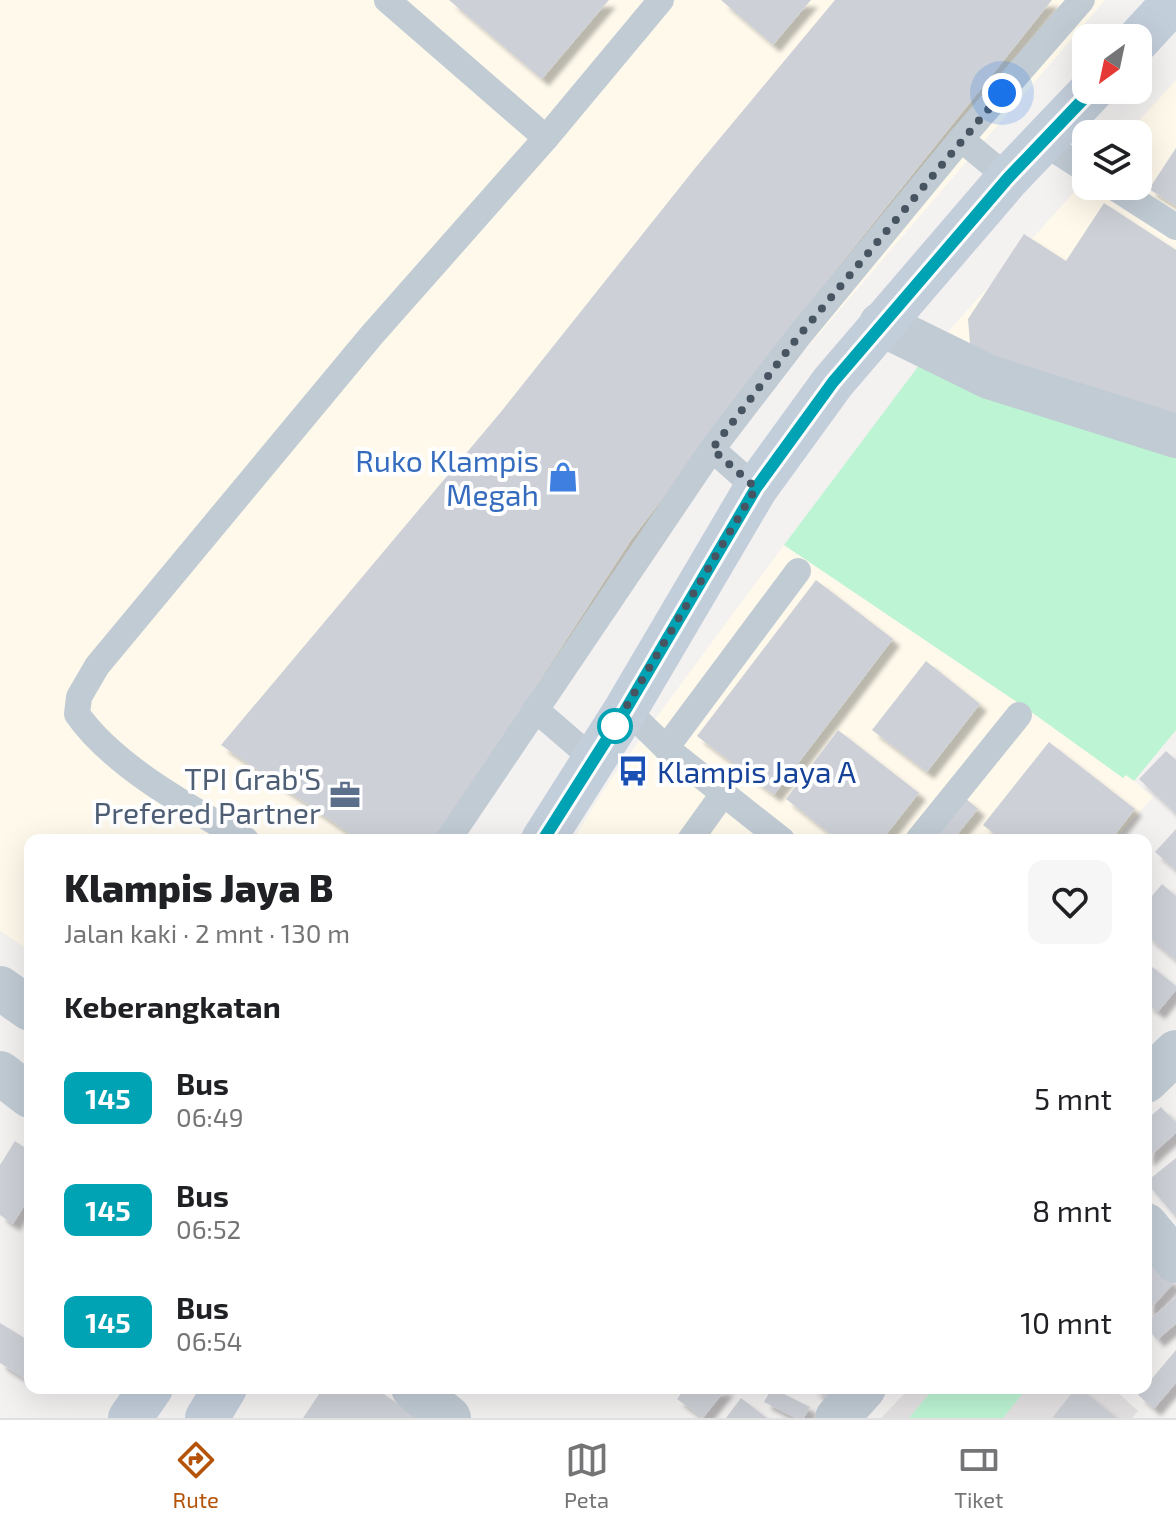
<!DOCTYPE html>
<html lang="id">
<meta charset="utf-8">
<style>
:root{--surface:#fff;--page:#f6f6f6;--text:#202124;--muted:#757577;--line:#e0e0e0;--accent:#b45309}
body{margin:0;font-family:"Exo 2",sans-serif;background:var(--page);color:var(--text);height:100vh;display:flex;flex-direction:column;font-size:30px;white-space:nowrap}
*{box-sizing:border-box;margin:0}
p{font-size:26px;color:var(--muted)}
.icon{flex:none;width:44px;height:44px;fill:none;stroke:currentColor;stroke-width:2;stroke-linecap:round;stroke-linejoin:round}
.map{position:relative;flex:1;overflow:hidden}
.sheet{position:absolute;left:24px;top:834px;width:1128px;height:560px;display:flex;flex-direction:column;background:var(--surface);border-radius:16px;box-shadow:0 8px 32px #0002}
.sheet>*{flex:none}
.badge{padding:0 16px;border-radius:12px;font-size:28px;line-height:52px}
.needle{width:52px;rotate:213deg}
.fabs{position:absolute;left:1072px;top:24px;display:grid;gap:16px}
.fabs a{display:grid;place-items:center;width:80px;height:80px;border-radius:16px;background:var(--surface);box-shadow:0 8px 32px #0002;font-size:40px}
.you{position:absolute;width:40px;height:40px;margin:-20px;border:6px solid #fff;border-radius:50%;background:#1a73e8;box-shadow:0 0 0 12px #1a73e833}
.map>.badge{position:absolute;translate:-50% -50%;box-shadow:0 0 0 4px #fff}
h2{padding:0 40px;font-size:30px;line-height:72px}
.round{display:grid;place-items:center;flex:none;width:84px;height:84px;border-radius:16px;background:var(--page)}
.head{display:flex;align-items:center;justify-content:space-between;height:136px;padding:0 40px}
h1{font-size:38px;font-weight:800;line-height:60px}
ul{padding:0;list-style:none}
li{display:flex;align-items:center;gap:24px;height:112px;padding:0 40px}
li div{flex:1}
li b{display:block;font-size:30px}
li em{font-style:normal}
li .badge{min-width:88px;font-weight:700;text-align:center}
.tabs{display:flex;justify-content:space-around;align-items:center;height:112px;border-top:2px solid var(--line);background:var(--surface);font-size:22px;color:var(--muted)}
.tabs a{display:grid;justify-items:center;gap:4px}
.tabs .on{color:var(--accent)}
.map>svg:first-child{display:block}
.commercial{fill:#fef9eb}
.education{fill:#e5e2e3}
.green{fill:#bdf4d4}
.building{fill:#cdd0d6;filter:url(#shadow)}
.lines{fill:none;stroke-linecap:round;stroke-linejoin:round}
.lane{stroke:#c1cbd4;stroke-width:26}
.street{stroke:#c1cbd4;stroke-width:44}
.secondary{stroke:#c3cedb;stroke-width:44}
.line-casing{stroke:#fff;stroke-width:18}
.line{stroke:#00a3b4;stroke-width:12}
.walk{stroke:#475461;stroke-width:8;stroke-dasharray:0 14.4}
.stop-dot{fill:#fff;stroke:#00a3b4;stroke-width:4}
.labels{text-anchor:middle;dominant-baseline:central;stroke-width:8;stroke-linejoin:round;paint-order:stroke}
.shop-label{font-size:30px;fill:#366cbe;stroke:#fff;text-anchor:end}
.transit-label{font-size:30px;fill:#164399;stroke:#fff;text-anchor:start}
.service-label{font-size:30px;fill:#4e5e75;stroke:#fff;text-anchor:end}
</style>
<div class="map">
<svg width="1176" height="1418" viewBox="0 0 1176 1418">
<defs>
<filter id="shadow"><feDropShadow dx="7" dy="7" stdDeviation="2" flood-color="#0004"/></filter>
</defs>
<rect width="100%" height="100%" fill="#f4f1f1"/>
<g class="commercial">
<path d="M 0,0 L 1105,0 L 722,447 L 463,840 L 30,840 L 30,951 L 0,931 Z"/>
<path d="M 1176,80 L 1176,436 L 926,356 L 1086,179 L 1086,186 L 1138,186 L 1138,134 L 1127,134 Z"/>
<path d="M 784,545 L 1134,781 L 1153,797 L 1114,840 L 573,840 L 610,780 Z"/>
</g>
<path class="education" d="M 910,1388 L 1113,1388 L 1138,1411 L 1132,1418 L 881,1418 Z"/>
<g class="green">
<path d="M 926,356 L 1176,436 L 1176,730 L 1134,781 L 1126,775 L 1123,778 L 1023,706 L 784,545 Z"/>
<path d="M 934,1388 L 1027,1388 L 1003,1418 L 909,1418 Z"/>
</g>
<g class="building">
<path d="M 449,0 L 609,0 L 542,79 Z"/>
<path d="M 721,0 L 811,0 L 773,45 Z"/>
<path d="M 835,0 L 1052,0 L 831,276 L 631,540 L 436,840 L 359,840 L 221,745 L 500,413 L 696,167 Z"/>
<path d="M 1176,148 L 1176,206 L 1149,189 Z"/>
<path d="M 1104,203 L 1176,250 L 1176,414 L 971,356 L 968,319 L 1024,234 L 1066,261 Z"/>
<path d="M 816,580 L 893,639 L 774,795 L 697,736 Z"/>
<path d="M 926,661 L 980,704 L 927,772 L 872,730 Z"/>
<path d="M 838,730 L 919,793 L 882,840 L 838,840 L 786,799 Z"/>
<path d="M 1049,742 L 1135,809 L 1111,840 L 1002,840 L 983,825 Z"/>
<path d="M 1166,751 L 1176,760 L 1176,814 L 1139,779 Z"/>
<path d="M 964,797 L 978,809 L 953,840 L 928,840 Z"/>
<path d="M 1176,829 L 1176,870 L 1155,852 Z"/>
<path d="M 1162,884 L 1176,896 L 1176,960 L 1146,935 L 1146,903 Z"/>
<path d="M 1146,962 L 1176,986 L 1176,990 L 1158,1012 L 1146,1003 Z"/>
<path d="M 1161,1107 L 1176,1123 L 1176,1133 L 1146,1160 L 1146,1120 Z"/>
<path d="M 15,1141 L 30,1151 L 30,1197 L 13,1224 L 0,1215 L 0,1165 Z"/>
<path d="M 1176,1158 L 1176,1213 L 1174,1215 L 1146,1182 Z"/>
<path d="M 1146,1259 L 1174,1283 L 1146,1314 Z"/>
<path d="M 1176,1297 L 1176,1324 L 1157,1340 L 1146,1326 L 1146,1322 Z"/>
<path d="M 0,1323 L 26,1339 L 30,1331 L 30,1382 L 0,1363 Z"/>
<path d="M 1176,1350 L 1176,1383 L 1154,1409 L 1138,1395 Z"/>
<path d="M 323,1388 L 375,1388 L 414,1415 L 411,1418 L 303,1418 Z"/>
<path d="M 685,1388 L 727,1388 L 703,1418 L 677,1399 Z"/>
<path d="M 772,1388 L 810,1407 L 804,1418 L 795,1418 L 764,1402 Z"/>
<path d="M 811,1388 L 833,1388 L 827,1398 Z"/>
<path d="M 1076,1388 L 1079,1388 L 1117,1418 L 1052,1418 Z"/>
<path d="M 741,1398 L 767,1418 L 726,1418 Z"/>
</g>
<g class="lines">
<g class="lane">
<path d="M 387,0 L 546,138"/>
<path d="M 961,139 L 1008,178"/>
<path d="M 1043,142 L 1086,170"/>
<path d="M 1112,186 L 1176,227"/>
<path d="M 712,449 L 756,488"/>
<path d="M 535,709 L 594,760"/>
<path d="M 626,709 L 666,748 L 782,840"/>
<path d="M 666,748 L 798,571"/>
<path d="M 246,840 C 191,808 114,767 77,714 L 79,697 L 97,666 L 371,336 L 546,138 L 661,0"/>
<path d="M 448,840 L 712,449 L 798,337 L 961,139 L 1082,0"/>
<path d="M 690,840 L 723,794"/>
<path d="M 918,840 L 1019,715"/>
</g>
<g class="street">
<path d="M 881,324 L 989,377 L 1176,436"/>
<path d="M 0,988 L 30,1009"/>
<path d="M 0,1073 L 30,1096"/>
<path d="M 1146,1081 L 1176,1052"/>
<path d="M 1146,1225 L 1176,1261"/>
<path d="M 413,1388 L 449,1418"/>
<path d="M 837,1418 L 864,1388"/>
</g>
<g class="secondary">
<path d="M 1138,40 L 1175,0"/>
<path d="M 543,840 L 626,709 L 756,488 L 833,382 L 1008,178 L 1092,90"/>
<path d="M 130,1418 L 151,1388"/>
<path d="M 207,1418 L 225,1388"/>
</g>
</g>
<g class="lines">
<g class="line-casing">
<path id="line" d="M 543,840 L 626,709 L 756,488 L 833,382 L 1008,178 L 1092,90"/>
</g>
<use href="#line" class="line"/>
<path class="walk" d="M 615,726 L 610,734 L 756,488 L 712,449 L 798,337 L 1002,93"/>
</g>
<defs>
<g id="shop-bare" transform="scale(2.4)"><path d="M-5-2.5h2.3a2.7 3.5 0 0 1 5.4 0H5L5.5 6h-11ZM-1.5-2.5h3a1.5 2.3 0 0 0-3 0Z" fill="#3f7fe0" stroke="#fff" stroke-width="2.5" paint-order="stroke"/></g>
<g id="bus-bare" transform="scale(2.4)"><path d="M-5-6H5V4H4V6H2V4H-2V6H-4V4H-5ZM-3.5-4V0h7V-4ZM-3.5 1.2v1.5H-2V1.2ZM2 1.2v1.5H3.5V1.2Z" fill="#1a4fb4" stroke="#fff" stroke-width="2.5" paint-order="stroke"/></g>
<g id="office-bare" transform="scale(2.4)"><path d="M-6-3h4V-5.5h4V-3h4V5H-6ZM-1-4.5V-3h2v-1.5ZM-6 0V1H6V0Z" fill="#5c6f8a" stroke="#fff" stroke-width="2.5" paint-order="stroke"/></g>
</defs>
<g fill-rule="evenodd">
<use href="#shop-bare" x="563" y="477"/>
<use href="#bus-bare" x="633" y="771"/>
<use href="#office-bare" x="345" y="795"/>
</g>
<circle class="stop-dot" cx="615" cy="726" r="16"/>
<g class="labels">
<g class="shop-label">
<text x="539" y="460">Ruko Klampis<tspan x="539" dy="34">Megah</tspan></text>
</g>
<g class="transit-label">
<text x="657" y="771">Klampis Jaya A</text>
</g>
<g class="service-label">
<text x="321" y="778">TPI Grab'S<tspan x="321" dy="34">Prefered Partner</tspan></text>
</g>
</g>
</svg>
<div class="fabs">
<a><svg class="needle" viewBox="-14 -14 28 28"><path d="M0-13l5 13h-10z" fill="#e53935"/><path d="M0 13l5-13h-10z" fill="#757577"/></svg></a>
<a><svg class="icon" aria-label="layers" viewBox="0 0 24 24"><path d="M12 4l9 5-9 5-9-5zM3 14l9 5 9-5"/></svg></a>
</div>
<div class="you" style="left:1002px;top:93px"></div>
<section class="sheet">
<div class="head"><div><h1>Klampis Jaya B</h1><p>Jalan kaki · 2 mnt · 130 m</p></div><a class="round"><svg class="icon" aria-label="heart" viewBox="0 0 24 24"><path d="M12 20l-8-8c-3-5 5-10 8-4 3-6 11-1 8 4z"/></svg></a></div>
<h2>Keberangkatan</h2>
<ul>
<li><span class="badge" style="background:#00a3b4;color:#fff">145</span><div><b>Bus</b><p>06:49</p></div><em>5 mnt</em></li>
<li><span class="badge" style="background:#00a3b4;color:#fff">145</span><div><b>Bus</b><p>06:52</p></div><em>8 mnt</em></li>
<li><span class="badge" style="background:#00a3b4;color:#fff">145</span><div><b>Bus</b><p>06:54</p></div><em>10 mnt</em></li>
</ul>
</section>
</div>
<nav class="tabs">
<a class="on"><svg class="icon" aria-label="directions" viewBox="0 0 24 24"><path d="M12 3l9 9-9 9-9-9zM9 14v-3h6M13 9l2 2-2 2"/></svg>Rute</a>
<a><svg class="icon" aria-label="map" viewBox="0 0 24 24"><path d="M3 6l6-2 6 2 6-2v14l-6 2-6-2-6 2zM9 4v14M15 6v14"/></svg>Peta</a>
<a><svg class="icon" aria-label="tickets" viewBox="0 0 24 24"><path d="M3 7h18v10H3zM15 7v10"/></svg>Tiket</a>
</nav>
